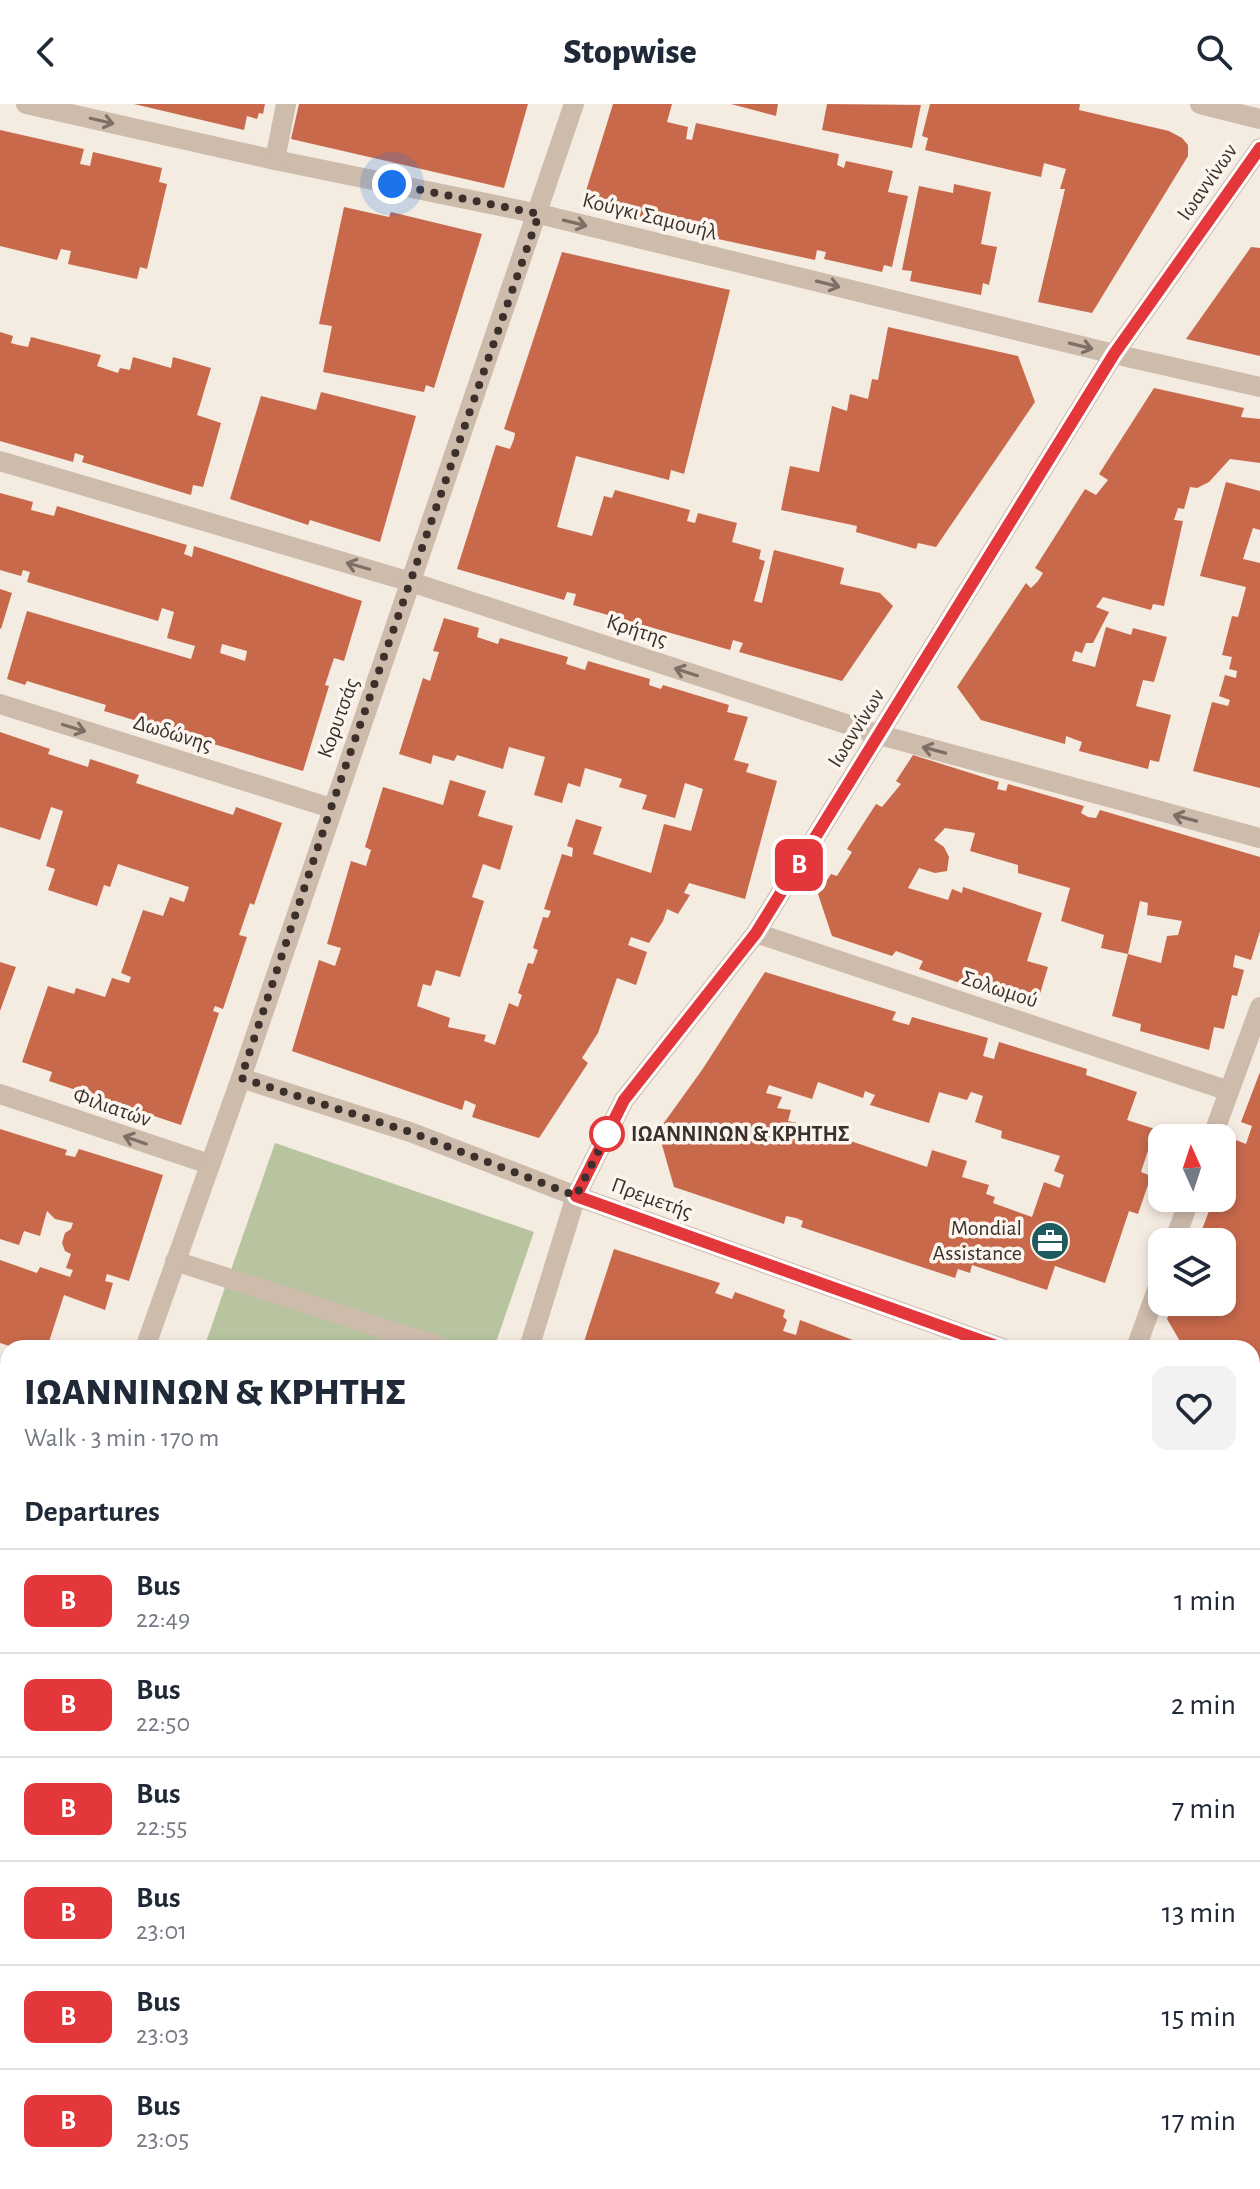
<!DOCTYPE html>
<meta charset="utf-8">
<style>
:root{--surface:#fff;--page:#f2f2f3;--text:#1f2937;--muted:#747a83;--line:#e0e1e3}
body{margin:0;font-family:"Alegreya Sans",sans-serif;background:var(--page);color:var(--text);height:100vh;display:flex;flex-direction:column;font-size:30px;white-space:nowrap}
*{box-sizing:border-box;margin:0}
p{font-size:26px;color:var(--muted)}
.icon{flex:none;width:44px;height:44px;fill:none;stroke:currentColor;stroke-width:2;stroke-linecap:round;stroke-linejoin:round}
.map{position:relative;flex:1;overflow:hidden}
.details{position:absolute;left:0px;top:1236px;width:1260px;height:850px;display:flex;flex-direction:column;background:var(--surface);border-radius:24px 24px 0 0;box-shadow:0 4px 12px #0003}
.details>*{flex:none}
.badge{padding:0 16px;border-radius:12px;font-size:28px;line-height:52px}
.needle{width:52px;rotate:357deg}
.fabs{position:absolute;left:1148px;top:1020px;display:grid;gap:16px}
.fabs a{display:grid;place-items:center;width:88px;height:88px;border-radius:16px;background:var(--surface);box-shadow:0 4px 12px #0003;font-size:40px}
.you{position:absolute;width:40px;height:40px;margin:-20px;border:6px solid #fff;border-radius:50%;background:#1a73e8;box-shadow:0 0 0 12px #1a73e833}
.map>.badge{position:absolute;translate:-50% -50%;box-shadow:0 0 0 4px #fff}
h2{padding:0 24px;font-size:30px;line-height:72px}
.round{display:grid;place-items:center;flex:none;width:84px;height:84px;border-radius:16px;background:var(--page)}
.head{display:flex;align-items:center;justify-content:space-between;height:136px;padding:0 24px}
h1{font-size:38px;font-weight:800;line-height:60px}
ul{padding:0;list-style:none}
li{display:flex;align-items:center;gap:24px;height:104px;padding:0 24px;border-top:2px solid var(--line)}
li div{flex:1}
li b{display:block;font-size:30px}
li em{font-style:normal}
li .badge{min-width:88px;font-weight:700;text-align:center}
header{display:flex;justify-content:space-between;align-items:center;height:104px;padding:0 24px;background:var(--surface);font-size:36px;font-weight:800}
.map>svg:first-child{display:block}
.green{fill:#b8c4a0}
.building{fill:#c8694b;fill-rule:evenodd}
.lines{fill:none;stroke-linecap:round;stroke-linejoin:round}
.minor{stroke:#cdbbac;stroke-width:20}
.oneway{stroke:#7d6f65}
.line-casing{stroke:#fff;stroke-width:18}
.line{stroke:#e4373b;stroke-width:12}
.walk{stroke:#3b302b;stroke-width:8;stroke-dasharray:0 14.4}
.stop-dot{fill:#fff;stroke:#e4373b;stroke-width:4}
.labels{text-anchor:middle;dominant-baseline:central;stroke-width:7;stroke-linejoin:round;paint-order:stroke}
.street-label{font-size:22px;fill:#3b302b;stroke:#fbf5ee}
.stop-label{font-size:22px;font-weight:bold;fill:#3b302b;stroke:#fbf5ee;text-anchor:start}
.poi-label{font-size:22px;fill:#3b302b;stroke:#fbf5ee;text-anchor:end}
</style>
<header><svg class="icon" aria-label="back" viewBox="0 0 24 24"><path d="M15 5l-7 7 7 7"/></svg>Stopwise<svg class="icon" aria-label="search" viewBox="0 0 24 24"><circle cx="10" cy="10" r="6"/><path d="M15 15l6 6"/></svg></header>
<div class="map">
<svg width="1260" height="2085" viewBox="0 0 1260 2085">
<rect width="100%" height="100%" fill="#f4ebe1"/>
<path class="green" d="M 275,1039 L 534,1128 L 494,1244 L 204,1244 Z"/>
<g class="building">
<path d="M 134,0 L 265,0 L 263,10 L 259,9 L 257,15 L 247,12 L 244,26 Z"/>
<path d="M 299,0 L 528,0 L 504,84 L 291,35 Z"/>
<path d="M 613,0 L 672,0 L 667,18 L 688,23 L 686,35 L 692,36 L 696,19 L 839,50 L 837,61 L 844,64 L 846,57 L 893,67 L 888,88 L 908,92 L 892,163 L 884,161 L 882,168 L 824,155 L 826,148 L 817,146 L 815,156 L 672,125 L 673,119 L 665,117 L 663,124 L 581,103 Z"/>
<path d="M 731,0 L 778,0 L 776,12 Z"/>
<path d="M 827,0 L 921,1 L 912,44 L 822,26 Z"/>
<path d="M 930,0 L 1080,0 L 1079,6 L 1169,27 L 1182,34 L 1188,41 L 1188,52 L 1092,209 L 1038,198 L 1065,85 L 1060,85 L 1066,65 L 1044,59 L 1041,73 L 925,46 L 928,34 L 922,32 Z"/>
<path d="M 0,26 L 84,45 L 80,60 L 90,62 L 93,48 L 162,64 L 159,78 L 167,80 L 147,165 L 140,163 L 137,175 L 68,160 L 71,147 L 61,145 L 57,156 L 0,142 Z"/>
<path d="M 954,80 L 991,88 L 981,140 L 997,143 L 989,181 L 983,179 L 981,191 L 910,177 L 912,167 L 902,166 L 919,82 L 953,89 Z"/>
<path d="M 344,103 L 389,113 L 391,108 L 482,130 L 434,284 L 426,281 L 424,288 L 323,268 L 332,222 L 319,220 Z"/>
<path d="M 1251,143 L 1260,144 L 1260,252 L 1186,235 Z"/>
<path d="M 562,148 L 730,186 L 684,370 L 671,366 L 669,376 L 576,352 L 557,423 L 592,432 L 604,392 L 612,394 L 615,386 L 690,406 L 687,417 L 695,419 L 698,409 L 737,419 L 732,438 L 761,446 L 759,455 L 765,457 L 754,497 L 762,499 L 774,446 L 844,464 L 840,480 L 880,489 L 893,502 L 842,577 L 739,548 L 743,539 L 733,536 L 730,546 L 573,501 L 576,490 L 567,488 L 564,496 L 457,465 L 496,341 L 510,345 L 514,335 L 515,329 L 504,325 Z"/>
<path d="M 888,223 L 1018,252 L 1035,298 L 936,443 L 918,439 L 916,445 L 856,428 L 857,422 L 781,406 L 790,362 L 819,368 L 832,302 L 847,307 L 850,290 L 868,295 L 872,275 L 878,276 Z"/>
<path d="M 0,228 L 13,232 L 11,239 L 18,241 L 28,243 L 31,233 L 101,251 L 97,262 L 118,269 L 120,264 L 130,266 L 133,253 L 171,264 L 173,253 L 211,264 L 197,311 L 221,319 L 203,383 L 193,381 L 191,391 L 82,358 L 84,352 L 75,349 L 73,358 L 0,337 Z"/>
<path d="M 1154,284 L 1244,304 L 1241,313 L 1260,315 L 1260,359 L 1230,355 L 1209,378 L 1197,384 L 1190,383 L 1184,405 L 1178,404 L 1174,416 L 1183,417 L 1164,502 L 1153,500 L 1151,506 L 1103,493 L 1096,503 L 1109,508 L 1093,539 L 1086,539 L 1082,549 L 1075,547 L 1072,557 L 1095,563 L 1106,523 L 1131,531 L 1133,524 L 1167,533 L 1154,578 L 1143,576 L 1136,602 L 1171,611 L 1159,658 L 1150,656 L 1148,665 L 1079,647 L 1082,638 L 1066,632 L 1065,640 L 981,616 L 957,583 L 1026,479 L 1031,484 L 1038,477 L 1043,469 L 1035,464 L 1085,385 L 1096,391 L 1108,376 L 1099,370 Z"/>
<path d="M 321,288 L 416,312 L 380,438 L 310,416 L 308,421 L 230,395 L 261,292 L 316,306 Z"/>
<path d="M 1226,378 L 1260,387 L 1260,426 L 1253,424 L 1243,455 L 1260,459 L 1260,684 L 1193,667 L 1212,598 L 1228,602 L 1230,596 L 1219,592 L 1225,571 L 1236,574 L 1237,567 L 1229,565 L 1232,553 L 1222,551 L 1232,512 L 1238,513 L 1246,483 L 1200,472 Z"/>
<path d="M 0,389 L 33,398 L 31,406 L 54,412 L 57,402 L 187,441 L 184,450 L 192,453 L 194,442 L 362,497 L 344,557 L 334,554 L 325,581 L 329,582 L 303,667 L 187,632 L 185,639 L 142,626 L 144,619 L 104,607 L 106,601 L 27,577 L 25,581 L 7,575 L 27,507 L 191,555 L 195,542 L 167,534 L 174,508 L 162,504 L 158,517 L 27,478 L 30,468 L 23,466 L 21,472 L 0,466 ZM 222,540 L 247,547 L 245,557 L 220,549 Z"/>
<path d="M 0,485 L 12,489 L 1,525 L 0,524 Z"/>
<path d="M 444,514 L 479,524 L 477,533 L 498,540 L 500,534 L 568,553 L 566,560 L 585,566 L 588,557 L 650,575 L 649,581 L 661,585 L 663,581 L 729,601 L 727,608 L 748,613 L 734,656 L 749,660 L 746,668 L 777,677 L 745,795 L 689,779 L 684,789 L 690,791 L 678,810 L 667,805 L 663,817 L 649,839 L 631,833 L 628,841 L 647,848 L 636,881 L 617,874 L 598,929 L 582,954 L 588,959 L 539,1034 L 472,1013 L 476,1001 L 465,996 L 462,1006 L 292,947 L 319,856 L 335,862 L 341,844 L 327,840 L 351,757 L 366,762 L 371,746 L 365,743 L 383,683 L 443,701 L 450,676 L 486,687 L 478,712 L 513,722 L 500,766 L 483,760 L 472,793 L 484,797 L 460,873 L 436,866 L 431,882 L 423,880 L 417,902 L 450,914 L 448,923 L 486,931 L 484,937 L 495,941 L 509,899 L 518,903 L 522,891 L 518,889 L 528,859 L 533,860 L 538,846 L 533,844 L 543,813 L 548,814 L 551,807 L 544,805 L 562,750 L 572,753 L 573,744 L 567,742 L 576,715 L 602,723 L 593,750 L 651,769 L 664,720 L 691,727 L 703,685 L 685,679 L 675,714 L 642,705 L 647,691 L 619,683 L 622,675 L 585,664 L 580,683 L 568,679 L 562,699 L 534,691 L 545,653 L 509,643 L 503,665 L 457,651 L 454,657 L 433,651 L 431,660 L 399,650 L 423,574 L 430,577 L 439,548 L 433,547 Z"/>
<path d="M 0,628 L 50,645 L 48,650 L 88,663 L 90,655 L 139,671 L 136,679 L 233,711 L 236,703 L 282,719 L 254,801 L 250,799 L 239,831 L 247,833 L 223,905 L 215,902 L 213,907 L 219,909 L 181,1021 L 49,977 L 52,968 L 22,958 L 48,882 L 74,890 L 76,884 L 105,893 L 112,874 L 129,879 L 131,873 L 121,869 L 143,806 L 163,812 L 170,793 L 184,798 L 189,783 L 118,760 L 110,783 L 104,781 L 97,802 L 48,786 L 55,765 L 46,762 L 63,707 L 51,703 L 40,736 L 0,723 Z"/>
<path d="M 913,651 L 999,678 L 997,685 L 1006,687 L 1008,680 L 1084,702 L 1081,709 L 1088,713 L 1096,714 L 1100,706 L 1260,753 L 1260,827 L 1251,856 L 1235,851 L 1233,863 L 1244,866 L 1237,892 L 1232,891 L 1224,925 L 1214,923 L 1209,946 L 1140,927 L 1141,920 L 1112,912 L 1128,850 L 1161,859 L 1167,832 L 1178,831 L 1182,817 L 1147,811 L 1148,799 L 1140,797 L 1128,850 L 1101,844 L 1104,831 L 1061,817 L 1070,784 L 1018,769 L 1018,761 L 970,747 L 975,729 L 945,724 L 934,736 L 944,743 L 949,753 L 947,767 L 935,769 L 919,764 L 908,784 L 948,796 L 952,785 L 962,789 L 963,783 L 1042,809 L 1027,857 L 1048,863 L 1039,893 L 1017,887 L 1012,897 L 919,865 L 923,857 L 896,847 L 892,852 L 832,832 L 818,790 L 831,770 L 837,772 L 852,748 L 847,745 L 876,700 L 882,703 L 901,680 L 896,677 Z"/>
<path d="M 0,858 L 16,863 L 0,907 Z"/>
<path d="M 765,868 L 896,908 L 892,916 L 898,918 L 909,921 L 912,913 L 988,934 L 983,952 L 994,955 L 999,938 L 1087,965 L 1086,971 L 1137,988 L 1127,1016 L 1155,1025 L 1141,1068 L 1151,1072 L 1138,1110 L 1129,1107 L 1105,1179 L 1055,1162 L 1047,1186 L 972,1161 L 970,1169 L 958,1165 L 955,1174 L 801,1123 L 803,1117 L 796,1114 L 786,1112 L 784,1120 L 674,1083 L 658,1027 L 702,966 ZM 818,978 L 863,994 L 865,987 L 875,991 L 870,1001 L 929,1019 L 939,988 L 967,996 L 971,988 L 983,992 L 975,1018 L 1002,1027 L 1001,1034 L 1060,1052 L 1054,1067 L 1064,1071 L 1060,1084 L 1044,1078 L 1032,1113 L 993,1099 L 995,1093 L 986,1090 L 989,1081 L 962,1073 L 967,1057 L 932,1046 L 927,1063 L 833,1031 L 830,1039 L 815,1033 L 819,1024 L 788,1017 L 791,1006 L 777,1004 L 782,993 L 766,989 L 769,981 L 812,995 Z"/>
<path d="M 1260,968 L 1260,1264 L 1252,1264 L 1252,1244 L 1184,1244 L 1167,1215 L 1173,1198 L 1222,1198 L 1222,1138 L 1207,1138 L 1211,1131 L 1201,1128 L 1214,1094 L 1222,1094 L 1222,1072 L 1236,1036 L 1246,1040 L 1252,1022 L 1241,1018 Z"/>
<path d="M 0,1025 L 67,1046 L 65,1051 L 75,1053 L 79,1045 L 163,1071 L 129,1177 L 107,1170 L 105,1177 L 113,1179 L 105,1206 L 64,1191 L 47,1244 L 16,1244 L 0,1239 L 0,1156 L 37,1169 L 40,1163 L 70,1173 L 73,1166 L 66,1164 L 71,1150 L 65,1147 L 62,1139 L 65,1129 L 71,1125 L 73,1119 L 55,1115 L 47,1107 L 40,1132 L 24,1127 L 19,1141 L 0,1135 Z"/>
<path d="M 614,1145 L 720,1179 L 715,1189 L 732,1195 L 735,1188 L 785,1206 L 783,1213 L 787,1216 L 783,1227 L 796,1231 L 800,1216 L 874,1244 L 582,1244 Z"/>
<path d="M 0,1292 L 8,1295 L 8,1524 L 0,1522 Z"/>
<path d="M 1252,1342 L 1260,1342 L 1260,1692 L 1252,1689 L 1252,1578 L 1254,1579 L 1257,1569 L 1252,1567 L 1252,1440 L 1259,1420 L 1252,1417 Z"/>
<path d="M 1260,1787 L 1260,2085 L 1183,2085 L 1162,2078 L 1252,2078 L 1252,1806 Z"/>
<path d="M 0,1887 L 8,1889 L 8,2012 L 0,2010 Z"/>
<path d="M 0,2036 L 8,2039 L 8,2078 L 149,2078 L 169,2085 L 0,2085 Z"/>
<path d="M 289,2078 L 338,2078 L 336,2085 L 310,2085 Z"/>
<path d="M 379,2078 L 601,2078 L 621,2084 L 376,2085 Z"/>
<path d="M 804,2078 L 952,2078 L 961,2082 L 962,2078 L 1061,2078 L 1058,2085 L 802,2085 Z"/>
</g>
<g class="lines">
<g class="minor">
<path d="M 26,0 L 275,56 L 539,110 L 1114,250 L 1260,283"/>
<path d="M 1200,0 L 1260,15"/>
<path d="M 275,56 L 286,0"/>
<path d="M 0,357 L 411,478 L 880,631 L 1260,734"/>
<path d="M 0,600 L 331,704"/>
<path d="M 756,829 L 1229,987"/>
<path d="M 241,974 L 410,1028 L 576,1092 L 1002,1244"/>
<path d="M 0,990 L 209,1060"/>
<path d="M 1212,1034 L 1260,903"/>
<path d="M 1174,1138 L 1190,1094"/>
<path d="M 175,1157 L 444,1244"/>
<path d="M 145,1244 L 241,974 L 574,0"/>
<path d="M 529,1244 L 576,1092 L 624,996 L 756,829 L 1114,250 L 1260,44"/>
<path d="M 1136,1244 L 1162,1172"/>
<path d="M 0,1266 L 8,1268"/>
<path d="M 1252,1300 L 1260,1301"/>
<path d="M 0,1554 L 8,1556"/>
<path d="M 0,1685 L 8,1661"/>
<path d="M 1252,1747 L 1260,1730"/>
<path d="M 0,1860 L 8,1863"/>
<path d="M 675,2078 L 696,2085"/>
<path d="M 1102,2085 L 1105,2078"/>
</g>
</g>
<defs><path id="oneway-shaft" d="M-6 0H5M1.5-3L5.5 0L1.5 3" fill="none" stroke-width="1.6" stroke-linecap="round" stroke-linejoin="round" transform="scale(2)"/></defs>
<g class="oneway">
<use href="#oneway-shaft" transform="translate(102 17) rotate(13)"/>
<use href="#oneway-shaft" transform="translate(575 119) rotate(14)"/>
<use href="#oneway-shaft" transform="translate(828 180) rotate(14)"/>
<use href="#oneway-shaft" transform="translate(1081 242) rotate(14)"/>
<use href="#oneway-shaft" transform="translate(358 462) rotate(-164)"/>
<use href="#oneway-shaft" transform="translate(686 568) rotate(-162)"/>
<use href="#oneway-shaft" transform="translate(74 624) rotate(17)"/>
<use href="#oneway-shaft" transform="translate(934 646) rotate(-165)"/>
<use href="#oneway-shaft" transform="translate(1185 714) rotate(-165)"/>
<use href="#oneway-shaft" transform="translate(135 1036) rotate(-161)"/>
</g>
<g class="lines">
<g class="line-casing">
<path id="line" d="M 1002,1244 L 576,1092 L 624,996 L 756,829 L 1114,250 L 1260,44"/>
</g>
<use href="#line" class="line"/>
<path class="walk" d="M 392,80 L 539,110 L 331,704 L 241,974 L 410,1028 L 576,1092 L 612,1020 L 607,1030"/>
</g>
<defs>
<g id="office-disc" transform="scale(2)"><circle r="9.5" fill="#1f5a5e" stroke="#fbf5ee"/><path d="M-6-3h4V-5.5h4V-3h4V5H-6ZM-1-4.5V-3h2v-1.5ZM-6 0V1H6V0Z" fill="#fff"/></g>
</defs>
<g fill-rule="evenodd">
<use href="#office-disc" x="1050" y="1137"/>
</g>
<circle class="stop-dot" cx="607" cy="1030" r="16"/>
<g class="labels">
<g class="street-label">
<text transform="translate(1207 78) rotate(-55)">Ιωαννίνων</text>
<text transform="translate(650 112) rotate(14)">Κούγκι Σαμουήλ</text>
<text transform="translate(637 526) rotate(18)">Κρήτης</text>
<text transform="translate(338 614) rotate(-70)">Κορυτσάς</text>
<text transform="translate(856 624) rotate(-58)">Ιωαννίνων</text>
<text transform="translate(173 629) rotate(17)">Δωδώνης</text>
<text transform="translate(1000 885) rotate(18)">Σολωμού</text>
<text transform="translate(112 1003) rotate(19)">Φιλιατών</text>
<text transform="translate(652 1094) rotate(20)">Πρεμετής</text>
</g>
<g class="stop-label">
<text x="631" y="1030">ΙΩΑΝΝΙΝΩΝ &amp; ΚΡΗΤΗΣ</text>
</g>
<g class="poi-label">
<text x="1022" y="1124">Mondial<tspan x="1022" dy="25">Assistance</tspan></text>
</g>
</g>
</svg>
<div class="fabs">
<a><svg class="needle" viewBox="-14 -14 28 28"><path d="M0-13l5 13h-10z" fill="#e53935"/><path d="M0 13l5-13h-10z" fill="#747a83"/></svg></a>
<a><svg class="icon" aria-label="layers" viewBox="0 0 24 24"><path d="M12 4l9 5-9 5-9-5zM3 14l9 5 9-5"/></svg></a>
</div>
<div class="you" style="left:392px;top:80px"></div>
<b class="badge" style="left:799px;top:761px;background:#e4373b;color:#fff">Β</b>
<section class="details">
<div class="head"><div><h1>ΙΩΑΝΝΙΝΩΝ &amp; ΚΡΗΤΗΣ</h1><p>Walk · 3 min · 170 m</p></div><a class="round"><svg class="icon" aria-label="heart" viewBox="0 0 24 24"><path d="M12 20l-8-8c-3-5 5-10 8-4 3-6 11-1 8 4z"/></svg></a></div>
<h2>Departures</h2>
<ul>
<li><span class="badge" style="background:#e4373b;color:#fff">Β</span><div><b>Bus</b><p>22:49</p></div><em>1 min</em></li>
<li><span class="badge" style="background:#e4373b;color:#fff">Β</span><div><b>Bus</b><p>22:50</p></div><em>2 min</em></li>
<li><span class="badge" style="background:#e4373b;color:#fff">Β</span><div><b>Bus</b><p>22:55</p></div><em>7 min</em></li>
<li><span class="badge" style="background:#e4373b;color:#fff">Β</span><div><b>Bus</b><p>23:01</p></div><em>13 min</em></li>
<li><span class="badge" style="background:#e4373b;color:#fff">Β</span><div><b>Bus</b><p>23:03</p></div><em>15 min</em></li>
<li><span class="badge" style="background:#e4373b;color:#fff">Β</span><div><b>Bus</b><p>23:05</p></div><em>17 min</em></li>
</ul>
</section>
</div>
